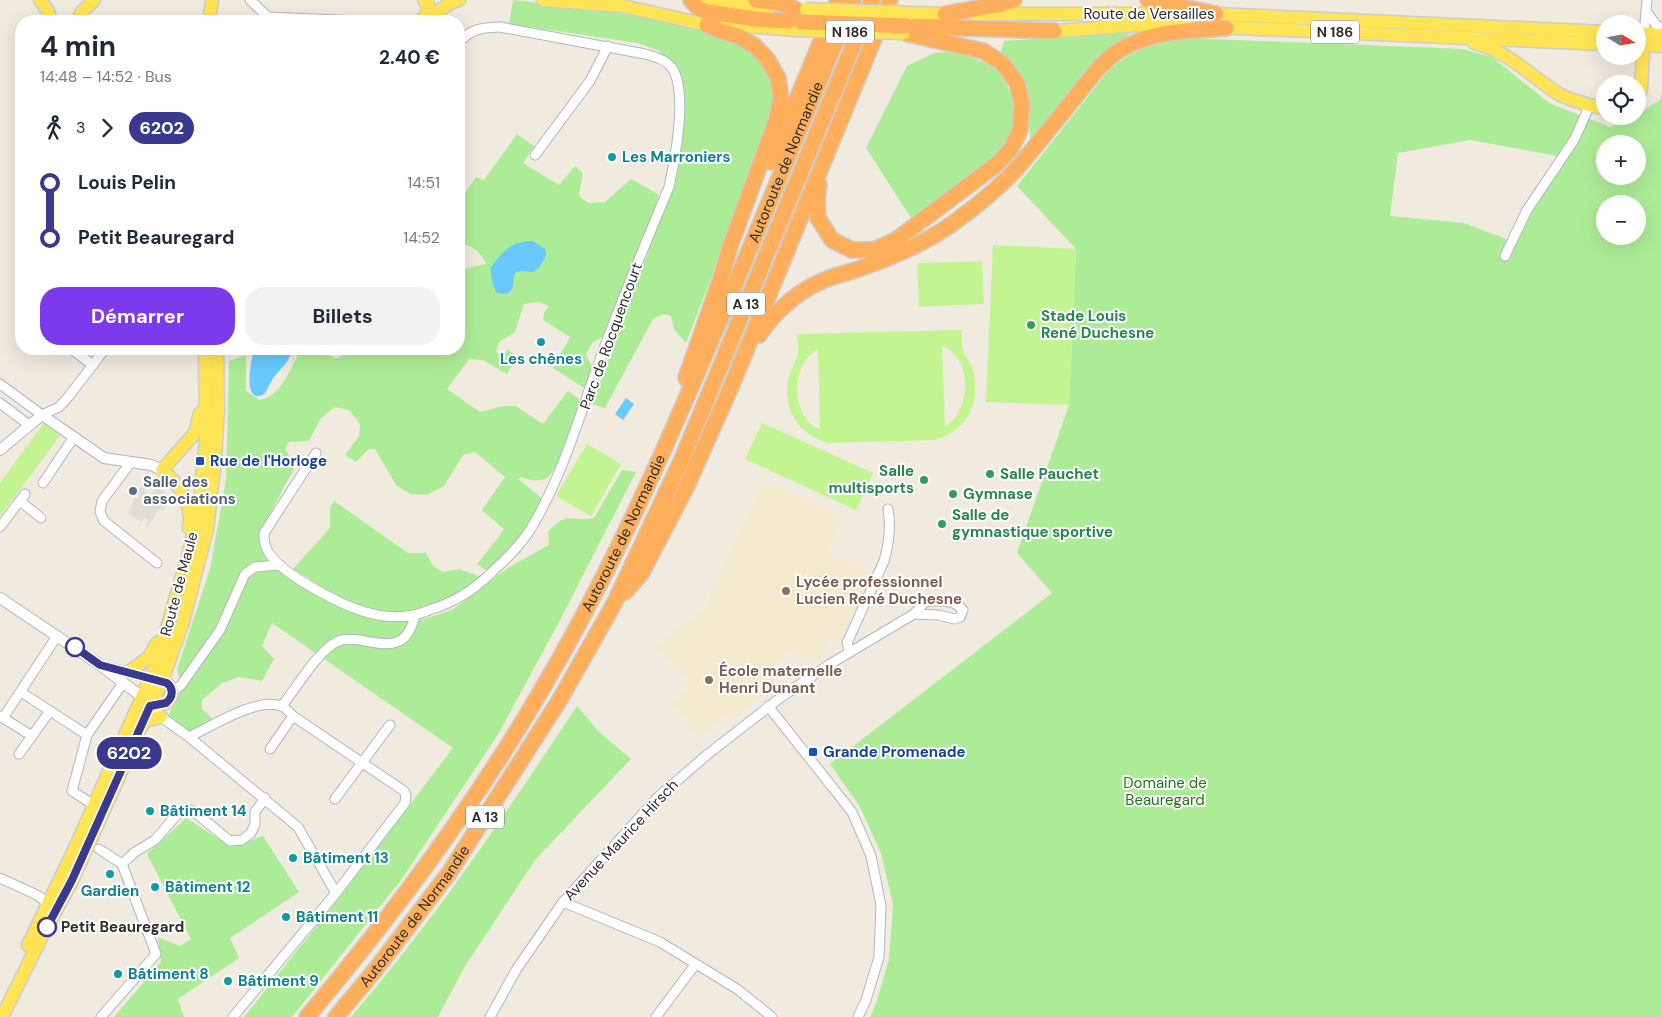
<!DOCTYPE html>
<html lang="fr">
<meta charset="utf-8">
<style>
:root{--surface:#fff;--page:#f2f2f3;--text:#1f2937;--muted:#747a83;--accent:#7c3aed}
body{margin:0;font-family:"DM Sans",sans-serif;background:var(--page);color:var(--text);height:100vh;display:flex;flex-direction:column;font-size:19px;white-space:nowrap}
*{box-sizing:border-box;margin:0}
p{font-size:16px;color:var(--muted)}
.icon{flex:none;width:28px;height:28px;fill:none;stroke:currentColor;stroke-width:2;stroke-linecap:round;stroke-linejoin:round}
.map{position:relative;flex:1;overflow:hidden}
.sheet{position:absolute;left:15px;top:15px;width:450px;height:340px;display:flex;flex-direction:column;background:var(--surface);border-radius:20px;box-shadow:0 5px 20px #0002}
.sheet>*{flex:none}
.badge{padding:0 10px;border-radius:16px;font-size:18px;line-height:32px}
.needle{width:32px;rotate:101deg}
.controls{position:absolute;left:1596px;top:15px;display:grid;gap:10px}
.controls a{display:grid;place-items:center;width:50px;height:50px;border-radius:50%;background:var(--surface);box-shadow:0 5px 20px #0002;font-size:25px}
.map>.badge{position:absolute;translate:-50% -50%;box-shadow:0 0 0 2px #fff}
.legs{display:flex;align-items:center;gap:8px;height:55px;padding:0 25px;font-size:16px}
.legs p{margin-inline-start:auto}
.summary{display:flex;align-items:center;justify-content:space-between;height:85px;padding:0 25px}
h1{font-size:28px;font-weight:700;line-height:38px}
.primary-button{display:flex;gap:10px;margin-top:auto;padding:10px 25px}
.primary-button a{flex:1;height:58px;border-radius:20px;background:var(--accent);color:#fff;font-size:20px;font-weight:700;line-height:58px;text-align:center}
.primary-button a+a{background:var(--page);color:var(--text)}
ul{padding:0 25px;list-style:none}
li{display:flex;align-items:center;gap:18px;height:55px;font-size:19px}
li i{display:grid;place-items:center;width:8px;height:100%;margin:0 6px;background:currentColor}
li i::after{content:'';width:12px;height:12px;margin:-6px;border:4px solid;border-radius:50%;background:var(--surface)}
li p{margin-inline-start:auto}
li:first-child i{background:linear-gradient(#0000 50%,currentColor 0)}
li:last-child i{background:linear-gradient(currentColor 50%,#0000 0)}
.map>svg:first-child{display:block}
.education{fill:#f3eace}
.green{fill:#adec97;fill-rule:evenodd}
.pitch{fill:#c3f492;fill-rule:evenodd}
.plaza{fill:#e0ddd7}
.water{fill:#69c9fc}
.lines{fill:none;stroke-linecap:round;stroke-linejoin:round}
.minor-casing{stroke:#b3b4c3;stroke-width:11}
.tertiary-casing{stroke:#b3b4c3;stroke-width:12}
.primary-casing{stroke:#cdcdcd;stroke-width:15}
.motorway-casing{stroke:#cdcdcd;stroke-width:18}
.minor{stroke:#fff;stroke-width:9}
.tertiary{stroke:#fff;stroke-width:10}
.primary{stroke:#ffe556;stroke-width:12}
.motorway{stroke:#ffaf5c;stroke-width:15}
.primary-bridge-casing{stroke:#cdcdcd;stroke-width:15;stroke-linecap:butt}
.motorway-bridge-casing{stroke:#cdcdcd;stroke-width:18;stroke-linecap:butt}
.primary-bridge{stroke:#ffe556;stroke-width:12}
.motorway-bridge{stroke:#ffaf5c;stroke-width:15}
.line-1-casing{stroke:#fff;stroke-width:11}
.line-1{stroke:#3a398e;stroke-width:8}
.culture-dot{fill:#0f9aa8;stroke:#fff;stroke-width:2}
.leisure-dot{fill:#2e9e5b;stroke:#fff;stroke-width:2}
.transit-dot{fill:#1a4fb4;stroke:#fff;stroke-width:2}
.service-dot{fill:#5c6f8a;stroke:#fff;stroke-width:2}
.education-dot{fill:#8d6e63;stroke:#fff;stroke-width:2}
.stop-1-dot{fill:#fff;stroke:#3a398e;stroke-width:2.5}
.labels{text-anchor:middle;dominant-baseline:central;stroke-width:4;stroke-linejoin:round;paint-order:stroke}
.shield{fill:#fff;stroke:#6d6d6d;stroke-width:1}
.shield-label{font-size:14px;font-weight:bold;fill:#2e2e2e}
.street-label{font-size:15px;fill:#2e2e2e;stroke:#fff}
.culture-label{font-size:15px;font-weight:bold;fill:#0d838f;stroke:#fff;text-anchor:start}
.leisure-label{font-size:15px;font-weight:bold;fill:#27864d;stroke:#fff;text-anchor:start}
.transit-label{font-size:15px;font-weight:bold;fill:#164399;stroke:#fff;text-anchor:start}
.service-label{font-size:15px;font-weight:bold;fill:#4e5e75;stroke:#fff;text-anchor:start}
.education-label{font-size:15px;font-weight:bold;fill:#785e54;stroke:#fff;text-anchor:start}
.park-label{font-size:15px;fill:#207613;stroke:#fff}
.stop-label{font-size:15px;font-weight:bold;fill:#2e2e2e;stroke:#fff;text-anchor:start}
</style>
<div class="map">
<svg width="1662" height="1017" viewBox="0 0 1662 1017">
<rect width="100%" height="100%" fill="#f0eadf"/>
<path class="education" d="M 762,481 L 843,518 L 827,552 L 870,572 L 837,644 L 830,640 L 819,663 L 792,651 L 768,670 L 778,685 L 733,719 L 729,714 L 698,737 L 671,702 L 691,687 L 679,670 L 676,672 L 656,645 L 703,611 L 761,485 L 760,482 Z"/>
<g class="green">
<path d="M 513,0 L 595,9 L 676,22 L 737,40 L 765,65 L 774,92 L 772,115 L 753,157 L 755,164 L 686,343 L 674,329 L 671,316 L 663,314 L 653,319 L 605,408 L 592,404 L 666,204 L 680,92 L 672,65 L 659,51 L 638,43 L 509,24 Z"/>
<path d="M 1131,33 L 1089,66 L 1030,140 L 1027,85 L 1001,53 L 1004,41 Z"/>
<path d="M 1187,38 L 1463,49 L 1492,57 L 1549,103 L 1610,127 L 1633,116 L 1638,116 L 1638,114 L 1660,100 L 1662,93 L 1662,1017 L 870,1017 L 876,1004 L 889,959 L 893,905 L 881,853 L 860,807 L 830,764 L 1052,593 L 1017,553 L 1069,405 L 1076,249 L 1017,186 L 1109,70 C 1136,48 1152,42 1187,38 ZM 1470,140 L 1563,157 L 1514,242 L 1464,223 L 1390,216 L 1398,153 ZM 1605,144 L 1638,144 L 1638,176 L 1605,176 ZM 1605,204 L 1638,204 L 1638,236 L 1605,236 Z"/>
<path d="M 947,52 C 976,58 1000,62 1010,93 C 1016,110 1014,129 1004,144 C 996,158 980,167 967,177 C 948,191 930,204 911,218 L 866,148 L 907,66 L 934,53 Z"/>
<path d="M 517,134 L 534,146 L 523,163 L 559,185 L 575,166 L 583,173 L 579,196 L 588,203 L 605,202 L 631,179 L 658,194 L 655,211 L 606,335 L 592,343 L 586,354 L 593,369 L 584,388 L 553,368 L 570,337 L 543,320 L 544,313 L 549,306 L 539,302 L 524,304 L 515,332 L 499,342 L 496,351 L 500,356 L 508,350 L 517,356 L 507,374 L 483,360 L 469,359 L 447,389 L 480,412 L 503,406 L 516,406 L 543,424 L 568,391 L 583,402 C 576,417 559,469 548,477 C 539,483 530,480 521,477 L 518,479 L 543,499 C 528,527 514,553 487,571 L 477,564 L 497,539 L 504,529 L 482,510 L 505,477 L 475,452 L 463,455 L 444,486 L 427,495 L 410,494 L 396,485 L 375,449 L 369,449 L 356,462 L 345,455 L 359,436 L 360,424 L 349,410 L 335,407 L 321,418 L 309,441 L 289,442 L 285,449 L 296,465 L 261,530 L 259,543 L 269,557 L 269,561 L 296,583 L 336,605 L 374,618 L 418,621 L 452,610 L 509,567 L 549,545 L 548,532 C 569,509 570,523 594,518 L 622,470 L 636,472 L 560,620 L 499,733 L 401,880 L 292,1017 L 244,1017 L 339,898 L 453,748 L 272,623 L 262,646 L 274,659 L 262,681 L 239,677 L 222,683 L 202,700 L 202,709 L 213,719 L 199,738 L 167,717 C 177,699 184,690 177,670 L 210,569 L 226,480 L 229,361 L 246,355 L 246,391 L 260,400 C 281,397 291,367 301,350 C 315,346 324,353 336,359 L 355,349 L 459,349 L 459,270 L 486,264 C 481,253 471,243 459,244 L 459,202 L 476,177 L 484,180 Z"/>
<path d="M 334,501 L 408,553 L 426,553 L 433,566 L 443,572 L 459,569 L 481,577 C 473,583 465,591 456,595 C 442,602 417,613 402,614 C 368,617 321,586 293,569 L 330,528 L 330,508 Z"/>
<path d="M 577,706 L 599,732 L 631,759 L 535,860 L 464,968 L 438,1017 L 351,1017 C 435,920 506,813 577,706 Z"/>
<path d="M 186,818 L 231,847 L 263,836 L 299,892 L 230,938 L 239,958 L 178,999 L 184,1017 L 114,1017 L 161,962 L 158,937 L 180,946 L 191,939 L 147,854 Z"/>
</g>
<g class="pitch">
<path d="M 993,245 L 1076,249 L 1069,405 L 986,402 Z"/>
<path d="M 982,261 L 984,304 L 919,307 L 917,263 Z"/>
<path d="M 962,330 C 962,336 961,344 963,350 C 965,357 971,363 973,370 C 981,403 968,429 936,440 L 828,443 C 799,434 783,411 788,380 C 790,370 796,363 798,354 C 799,348 797,340 797,334 ZM 942,346 C 974,358 971,411 945,427 ZM 818,349 L 820,430 C 790,415 789,365 818,349 Z"/>
<path d="M 44,423 L 60,436 L 0,516 L 0,483 Z"/>
<path d="M 762,423 L 873,473 L 856,510 L 745,459 Z"/>
<path d="M 587,444 L 621,464 L 591,516 L 556,496 Z"/>
</g>
<path class="plaza" d="M 146,479 L 151,483 L 144,492 L 150,496 L 157,487 L 172,497 L 163,511 L 159,509 L 148,526 L 146,525 L 149,520 L 145,517 L 142,522 L 128,513 L 135,498 L 137,499 L 139,496 L 136,494 Z"/>
<g class="water">
<path d="M 526,241 L 533,241 L 545,249 C 547,254 546,257 543,261 C 533,281 527,266 515,273 C 512,285 516,297 497,293 C 493,289 490,273 491,267 C 502,253 507,245 526,241 Z"/>
<path d="M 255,349 L 292,349 C 291,353 290,357 288,360 C 283,368 275,374 271,382 C 268,386 267,393 262,395 C 242,403 251,357 255,349 Z"/>
<path d="M 626,398 L 634,404 L 623,420 L 615,414 Z"/>
</g>
<g class="lines">
<g class="minor-casing">
<g id="minor">
<path d="M 250,0 L 268,17 L 361,21"/>
<path d="M 1646,11 L 1656,25 L 1662,28"/>
<path d="M 1644,34 L 1647,0"/>
<path d="M 535,155 L 590,81 L 608,46"/>
<path d="M 1505,256 L 1527,210 L 1574,140 L 1590,105"/>
<path d="M 71,349 L 93,365"/>
<path d="M 0,384 L 42,415 L 59,407 L 69,396 L 105,349"/>
<path d="M 0,403 L 29,425"/>
<path d="M 316,453 L 264,533 C 264,536 264,541 265,544 C 269,564 307,585 324,594 C 351,609 383,622 414,615 C 421,614 428,610 435,608 C 457,601 473,590 489,575 C 504,561 519,547 530,530 C 566,471 583,402 608,338 C 627,287 648,237 669,187 C 675,158 687,99 674,71 C 668,60 656,57 645,54 L 500,27 C 481,28 473,28 459,42"/>
<path d="M 131,462 L 102,501 L 100,512 L 104,521 L 157,563"/>
<path d="M 43,483 L 74,437"/>
<path d="M 20,501 L 41,518"/>
<path d="M 0,527 L 25,494"/>
<path d="M 850,652 L 847,643 L 884,561 C 889,544 891,527 888,509"/>
<path d="M 21,692 L 87,735"/>
<path d="M 172,692 L 181,685 L 220,630 L 245,574 L 255,567 L 280,565"/>
<path d="M 151,706 L 161,717 L 189,737 L 298,827 L 336,893 L 233,1017"/>
<path d="M 282,706 C 296,688 315,656 333,644 C 359,626 403,670 415,615"/>
<path d="M 768,706 L 852,812 L 871,856 L 881,905 L 879,957 L 866,1000 L 858,1017"/>
<path d="M 0,716 L 32,736"/>
<path d="M 3,718 L 57,636"/>
<path d="M 189,737 C 212,726 257,697 281,706 C 285,707 290,713 293,716 L 404,791 L 406,795 L 405,803 L 336,893"/>
<path d="M 270,749 L 293,716"/>
<path d="M 19,754 L 50,711"/>
<path d="M 335,799 L 390,725"/>
<path d="M 94,805 L 72,791 L 87,735 L 123,683"/>
<path d="M 99,849 L 122,864"/>
<path d="M 0,878 L 37,895 L 48,903"/>
<path d="M 563,902 L 660,942 L 737,989 L 772,1017"/>
<path d="M 101,1017 L 156,954 L 122,864 L 135,852 L 155,840 L 180,811 L 192,810 L 230,841 L 242,840 L 251,833 L 255,824 L 255,812 L 265,798"/>
<path d="M 490,1017 L 516,970 L 563,902 L 657,798 L 708,754 L 780,698 L 830,664 L 914,614 L 925,602 C 938,600 954,599 963,610 L 960,617 L 955,619 L 938,615 L 914,614"/>
<path d="M 656,1017 L 695,965"/>
</g>
</g>
<g class="tertiary-casing">
<g id="tertiary">
<path d="M 0,450 L 42,415 L 104,458 L 151,465 L 162,470"/>
<path d="M 0,598 L 100,665 L 142,697"/>
<path d="M 106,667 L 151,678"/>
</g>
</g>
<g class="primary-casing">
<g id="primary">
<path d="M 40,0 L 48,11 L 51,21"/>
<path d="M 543,0 L 623,6 L 707,25 L 718,24 L 797,30"/>
<path d="M 692,0 L 769,8"/>
<path d="M 912,13 L 954,14"/>
<path d="M 974,14 L 1216,14 L 1605,32"/>
<path d="M 76,21 L 83,11 L 94,0"/>
<path d="M 209,21 L 212,0"/>
<path d="M 420,21 L 428,13 L 428,4 L 424,0"/>
<path d="M 430,21 C 438,12 446,3 459,0"/>
<path d="M 1218,27 L 1605,44"/>
<path d="M 1046,32 L 1150,24 L 1188,26"/>
<path d="M 1638,33 L 1662,35"/>
<path d="M 1474,43 C 1506,50 1530,75 1557,93 C 1570,101 1590,105 1605,109"/>
<path d="M 1638,44 L 1662,46"/>
<path d="M 1638,97 L 1641,89 L 1644,34"/>
<path d="M 189,528 C 193,505 180,485 162,470 L 195,433 L 200,413"/>
<path d="M 129,672 L 149,657 L 157,643"/>
<path d="M 151,706 L 166,703 C 179,690 169,682 155,679"/>
<path d="M 144,721 L 161,717"/>
<path d="M 28,945 L 75,848 L 142,697 L 156,665 L 167,628 L 188,556 L 199,509 L 206,438 L 205,349"/>
<path d="M 2,1017 L 40,940 L 72,881 L 162,681 L 183,622 L 207,529 L 215,459 L 218,409 L 217,349"/>
</g>
</g>
<g class="motorway-casing">
<g id="motorway">
<path d="M 691,0 L 698,8 L 707,12 L 756,19 L 801,22"/>
<path d="M 756,0 L 780,3 L 795,9"/>
<path d="M 1148,0 L 1216,14"/>
<path d="M 945,14 L 1002,4 L 1014,0"/>
<path d="M 907,26 L 1054,31"/>
<path d="M 771,162 L 838,0"/>
<path d="M 819,185 L 817,201 L 818,218 L 832,240 L 852,250 L 874,250 L 896,240 L 997,164 L 1011,149 L 1020,130 L 1022,104 L 1017,83 L 1002,63 L 983,51 L 908,34"/>
<path d="M 759,335 C 777,309 801,288 832,277 C 841,274 851,272 861,268 C 893,257 928,242 956,221 C 982,202 1008,181 1028,155 C 1044,136 1060,116 1076,96 C 1089,80 1102,61 1120,50 C 1152,30 1190,31 1226,28"/>
<path d="M 686,378 L 721,278 L 730,247 L 776,121 L 781,98 L 778,78 L 768,60 L 755,46 L 738,36 L 718,30 L 707,25"/>
<path d="M 625,592 L 641,574 L 686,488 L 731,387 L 890,0"/>
<path id="s1" d="M 307,1017 C 392,916 471,810 538,696 C 604,585 657,468 707,350 C 757,234 804,117 853,0"/>
<path id="s2" d="M 336,1017 L 376,969 L 449,873 L 559,701 L 614,604 L 682,459 L 872,0"/>
</g>
</g>
<use href="#minor" class="minor"/>
<use href="#tertiary" class="tertiary"/>
<use href="#primary" class="primary"/>
<use href="#motorway" class="motorway"/>
<g class="primary-bridge-casing">
<g id="primary-bridge">
<path d="M 806,9 L 912,13"/>
<path d="M 797,30 L 904,33"/>
</g>
</g>
<g class="motorway-bridge-casing">
<path id="motorway-bridge" d="M 801,22 L 907,26"/>
</g>
<use href="#primary-bridge" class="primary-bridge"/>
<use href="#motorway-bridge" class="motorway-bridge"/>
</g>
<g class="lines">
<g class="line-1-casing">
<path id="line-1" d="M 47,927 L 72,880 L 150,706 L 166,703 C 173,697 174,689 167,683 L 100,665 L 75,647"/>
</g>
<use href="#line-1" class="line-1"/>
</g>
<g class="culture-dot">
<circle cx="612" cy="157" r="5"/>
<circle cx="541" cy="342" r="5"/>
<circle cx="150" cy="811" r="5"/>
<circle cx="293" cy="858" r="5"/>
<circle cx="110" cy="874" r="5"/>
<circle cx="155" cy="887" r="5"/>
<circle cx="286" cy="917" r="5"/>
<circle cx="118" cy="974" r="5"/>
<circle cx="228" cy="981" r="5"/>
</g>
<g class="leisure-dot">
<circle cx="1031" cy="325" r="5"/>
<circle cx="990" cy="474" r="5"/>
<circle cx="924" cy="480" r="5"/>
<circle cx="953" cy="494" r="5"/>
<circle cx="942" cy="524" r="5"/>
</g>
<g class="transit-dot">
<rect x="195" y="456" width="10" height="10" rx="2.5"/>
<rect x="808" y="747" width="10" height="10" rx="2.5"/>
</g>
<circle class="service-dot" cx="133" cy="491" r="5"/>
<g class="education-dot">
<circle cx="786" cy="591" r="5"/>
<circle cx="709" cy="680" r="5"/>
</g>
<g class="stop-1-dot">
<circle cx="75" cy="647" r="9"/>
<circle cx="47" cy="927" r="9"/>
</g>
<g class="labels">
<g class="shield">
<rect x="826" y="20.5" width="48" height="23" rx="4"/>
<rect x="1311" y="20.5" width="48" height="23" rx="4"/>
<rect x="727" y="292.5" width="38" height="23" rx="4"/>
<rect x="466" y="805.5" width="38" height="23" rx="4"/>
</g>
<g class="shield-label">
<text x="850" y="32">N 186</text>
<text x="1335" y="32">N 186</text>
<text x="746" y="304">A 13</text>
<text x="485" y="817">A 13</text>
</g>
<g class="street-label">
<text x="1149" y="14">Route de Versailles</text>
<text stroke="none"><textPath href="#s1" startOffset="985">Autoroute de Normandie</textPath></text>
<text transform="translate(611 336) rotate(-70)">Parc de Rocquencourt</text>
<text stroke="none"><textPath href="#s1" startOffset="580">Autoroute de Normandie</textPath></text>
<text transform="translate(179 584) rotate(-75)">Route de Maule</text>
<text transform="translate(621 840) rotate(-47)">Avenue Maurice Hirsch</text>
<text stroke="none"><textPath href="#s2" startOffset="128">Autoroute de Normandie</textPath></text>
</g>
<g class="culture-label">
<text x="622" y="157">Les Marroniers</text>
<text x="541" y="359" text-anchor="middle">Les chênes</text>
<text x="160" y="811">Bâtiment 14</text>
<text x="303" y="858">Bâtiment 13</text>
<text x="165" y="887">Bâtiment 12</text>
<text x="110" y="891" text-anchor="middle">Gardien</text>
<text x="296" y="917">Bâtiment 11</text>
<text x="128" y="974">Bâtiment 8</text>
<text x="238" y="981">Bâtiment 9</text>
</g>
<g class="leisure-label">
<text x="1041" y="316">Stade Louis<tspan x="1041" dy="17">René Duchesne</tspan></text>
<text x="914" y="471" text-anchor="end">Salle<tspan x="914" dy="17">multisports</tspan></text>
<text x="1000" y="474">Salle Pauchet</text>
<text x="963" y="494">Gymnase</text>
<text x="952" y="515">Salle de<tspan x="952" dy="17">gymnastique sportive</tspan></text>
</g>
<g class="transit-label">
<text x="210" y="461">Rue de l'Horloge</text>
<text x="823" y="752">Grande Promenade</text>
</g>
<g class="service-label">
<text x="143" y="482">Salle des<tspan x="143" dy="17">associations</tspan></text>
</g>
<g class="education-label">
<text x="796" y="582">Lycée professionnel<tspan x="796" dy="17">Lucien René Duchesne</tspan></text>
<text x="719" y="671">École maternelle<tspan x="719" dy="17">Henri Dunant</tspan></text>
</g>
<g class="park-label">
<text x="1165" y="783">Domaine de<tspan x="1165" dy="17">Beauregard</tspan></text>
</g>
<g class="stop-label">
<text x="61" y="927">Petit Beauregard</text>
</g>
</g>
</svg>
<div class="controls">
<a><svg class="needle" viewBox="-14 -14 28 28"><path d="M0-13l5 13h-10z" fill="#e53935"/><path d="M0 13l5-13h-10z" fill="#747a83"/></svg></a>
<a><svg class="icon" aria-label="locate" viewBox="0 0 24 24"><circle cx="12" cy="12" r="6"/><path d="M12 2v4M12 18v4M2 12h4M18 12h4"/></svg></a>
<a>+</a>
<a>−</a>
</div>
<b class="badge" style="left:129px;top:753px;background:#3a398e;color:#fff">6202</b>
<section class="sheet">
<div class="summary"><div><h1>4 min</h1><p>14:48 – 14:52 · Bus</p></div><b>2.40 €</b></div>
<div class="legs"><svg class="icon" aria-label="walk" viewBox="0 0 24 24"><circle cx="13" cy="4" r="2"/><path d="M13 8l-2 6 4 7M11 14l-3 7M7 12l3-4h3l4 4"/></svg>3<svg class="icon" aria-label="forward" viewBox="0 0 24 24"><path d="M9 5l7 7-7 7"/></svg><b class="badge" style="background:#3a398e;color:#fff">6202</b></div>
<ul>
<li><i style="color:#3a398e"></i><b>Louis Pelin</b><p>14:51</p></li>
<li><i style="color:#3a398e"></i><b>Petit Beauregard</b><p>14:52</p></li>
</ul>
<div class="primary-button"><a>Démarrer</a><a>Billets</a></div>
</section>
</div>
